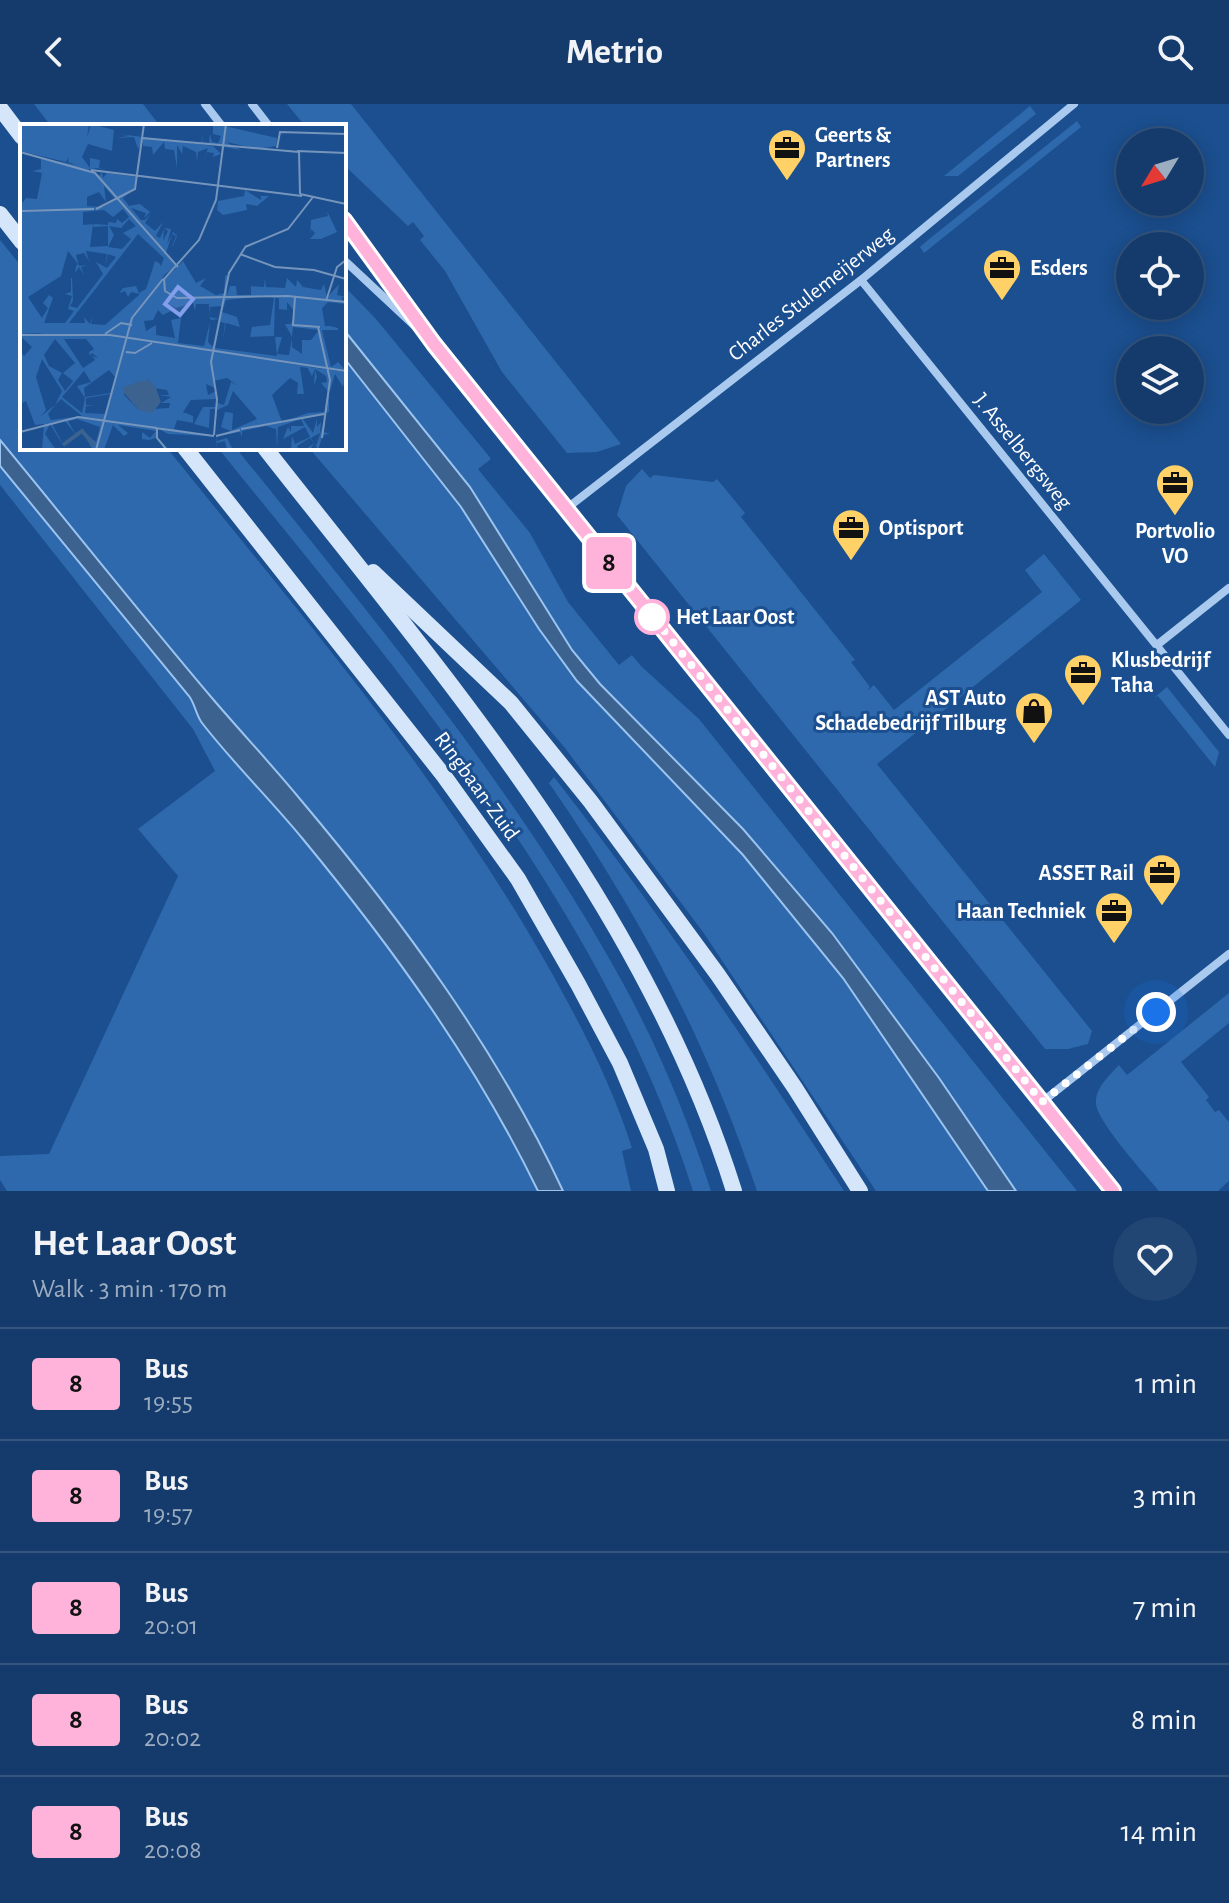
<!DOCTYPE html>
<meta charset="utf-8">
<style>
:root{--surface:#143b6b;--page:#214673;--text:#f1f3f6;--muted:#9dadc1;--line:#33557e}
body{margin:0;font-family:"Alegreya Sans",sans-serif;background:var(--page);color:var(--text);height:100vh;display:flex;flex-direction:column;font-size:30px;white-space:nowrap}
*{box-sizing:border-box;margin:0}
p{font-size:26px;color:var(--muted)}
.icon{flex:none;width:44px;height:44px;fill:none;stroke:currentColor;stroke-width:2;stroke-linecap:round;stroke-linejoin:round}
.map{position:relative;height:1087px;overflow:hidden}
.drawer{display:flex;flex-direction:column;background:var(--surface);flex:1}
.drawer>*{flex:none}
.badge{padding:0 16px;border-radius:6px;font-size:28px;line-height:52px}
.needle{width:52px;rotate:232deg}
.controls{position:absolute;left:1116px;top:24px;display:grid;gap:16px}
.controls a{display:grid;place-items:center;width:88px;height:88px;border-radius:50%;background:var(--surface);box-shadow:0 4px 20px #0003,0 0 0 2px var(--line);font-size:40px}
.you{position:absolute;width:40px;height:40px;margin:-20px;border:6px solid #fff;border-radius:50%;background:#1a73e8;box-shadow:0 0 0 12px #1a73e833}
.map>.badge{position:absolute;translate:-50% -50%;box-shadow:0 0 0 4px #fff}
.round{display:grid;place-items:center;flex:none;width:84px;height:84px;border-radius:42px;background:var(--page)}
.summary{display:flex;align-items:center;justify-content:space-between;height:136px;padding:0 32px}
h1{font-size:38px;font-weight:700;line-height:60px}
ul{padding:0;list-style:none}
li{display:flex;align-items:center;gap:24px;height:112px;padding:0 32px;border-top:2px solid var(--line)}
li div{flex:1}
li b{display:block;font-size:30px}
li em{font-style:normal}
li .badge{min-width:88px;font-weight:700;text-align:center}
header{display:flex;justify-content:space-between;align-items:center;height:104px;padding:0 32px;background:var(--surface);font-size:36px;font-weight:700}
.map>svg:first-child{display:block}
.green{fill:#2e69ad}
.water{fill:#3c6290;stroke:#9cc4f0;stroke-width:2}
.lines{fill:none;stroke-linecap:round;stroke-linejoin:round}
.street{stroke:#a9c9ee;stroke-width:8}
.secondary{stroke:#d6e6fa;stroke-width:16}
.line-casing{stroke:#fff;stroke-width:18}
.line{stroke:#ffb3da;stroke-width:12}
.walk{stroke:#fff;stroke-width:8;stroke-dasharray:0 14.4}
.stop-dot{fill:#fff;stroke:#ffb3da;stroke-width:4}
.labels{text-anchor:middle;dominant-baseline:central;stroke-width:6;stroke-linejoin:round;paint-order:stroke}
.poi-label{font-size:22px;font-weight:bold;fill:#fff;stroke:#1b4f8f;text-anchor:start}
.street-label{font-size:22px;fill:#fff;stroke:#1b4f8f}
.stop-label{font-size:22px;font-weight:bold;fill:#fff;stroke:#1b4f8f;text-anchor:start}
.inset-river{fill:none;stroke:#3c6290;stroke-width:4}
.inset-road{fill:none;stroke:#7695bc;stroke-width:2}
.view{fill:#839eea;fill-opacity:0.15;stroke:#839eea;stroke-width:4}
.inset-edge{fill:none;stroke:#fff;stroke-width:4}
</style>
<header><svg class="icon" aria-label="back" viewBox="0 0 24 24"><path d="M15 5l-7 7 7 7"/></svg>Metrio<svg class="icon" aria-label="search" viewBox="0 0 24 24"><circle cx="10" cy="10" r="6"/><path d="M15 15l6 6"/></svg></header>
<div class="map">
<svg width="1229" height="1087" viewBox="0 0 1229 1087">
<rect width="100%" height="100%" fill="#1b4f8f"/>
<g class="green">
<path d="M 34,0 L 143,0 L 160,22 L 51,22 Z"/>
<path d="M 287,0 L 351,0 L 621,340 L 597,348 L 567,349 L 502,268 L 445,167 L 420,136 L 424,132 L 413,118 L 408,122 L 344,61 L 344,22 L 305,22 Z"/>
<path d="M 1030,2 L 1036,10 L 958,72 L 944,72 Z"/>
<path d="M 1077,17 L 1081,23 L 924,149 L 920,143 L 928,136 Z"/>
<path d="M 0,136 L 22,163 L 22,344 L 167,344 C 300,510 440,672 545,857 C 579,917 611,978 632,1044 L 622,1047 L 631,1087 L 563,1087 L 533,1026 L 497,964 L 399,820 L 299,694 L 213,595 L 0,336 Z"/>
<path d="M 344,182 L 376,215 L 488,351 L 491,355 L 478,365 L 530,429 L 568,498 L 619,561 L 632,551 L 641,562 L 699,615 L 1077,1087 L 1016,1087 L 939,974 L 832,829 L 743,725 L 600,580 L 572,546 L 470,383 L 344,226 Z"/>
<path d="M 344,254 L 461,403 L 539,525 L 577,577 L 743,751 L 843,874 L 988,1087 L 876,1087 L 703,828 L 565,644 L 309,344 L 344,344 Z"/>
<path d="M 218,344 L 236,344 C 375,517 518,687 624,881 C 660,947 688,1016 711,1087 L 693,1087 C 603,804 402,572 218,344 Z"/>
<path d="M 0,362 L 189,592 C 195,600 196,611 202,619 C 237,664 278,704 313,748 C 399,853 478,965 538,1087 L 7,1087 L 0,1076 L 0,1052 L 49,1050 L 178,772 L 138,725 L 215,667 L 193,625 L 0,381 Z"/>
<path d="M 642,365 L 650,374 L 654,371 L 713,378 L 717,375 L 745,409 L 741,413 L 855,556 L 851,558 L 870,583 L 867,587 L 874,581 L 894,606 L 1042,488 L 1025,466 L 1044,450 L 1081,496 L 877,660 L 1092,927 L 1088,940 L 1068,945 L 1045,945 L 617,411 L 626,382 Z"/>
<path d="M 1167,583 L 1219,648 L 1215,663 L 1158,592 L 1155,593 Z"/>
<path d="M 554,673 C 658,806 752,946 844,1087 L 757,1087 C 706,935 640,811 549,679 Z"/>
<path d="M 1229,889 L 1229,919 L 1181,958 L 1209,993 L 1206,996 L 1215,1008 L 1219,1006 L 1229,1018 L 1229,1077 L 1218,1087 L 1159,1087 C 1146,1071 1096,1017 1096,999 C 1095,984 1110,971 1119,961 L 1127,971 Z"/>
</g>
<g class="water">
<path d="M 344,226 L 470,383 L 572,546 L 600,580 L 743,725 L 832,829 L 939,974 L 1016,1087 L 988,1087 L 843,874 L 743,751 L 577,577 L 539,525 L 461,403 L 344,254 Z"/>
<path d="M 0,336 C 71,422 140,509 212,594 C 241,628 272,661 300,695 C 401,815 497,945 563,1087 L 538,1087 C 476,959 392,843 302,734 C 270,695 233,659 202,619 C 196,611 195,600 189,592 L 0,362 Z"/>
</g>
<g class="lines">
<g class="street">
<path d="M 205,0 L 222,22"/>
<path d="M 252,0 L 269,22"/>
<path d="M 344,116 L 434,240 L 1113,1087"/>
<path d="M 344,156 L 419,226"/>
<path d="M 861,176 L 1229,631"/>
<path d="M 566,405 L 861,176 L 1074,0"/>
<path d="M 1157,541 L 1229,484"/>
<path d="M 1042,998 L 1229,850"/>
</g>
<g class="secondary">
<path d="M 0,4 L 22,33"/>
<path d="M 0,110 L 22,138"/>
<path d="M 185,344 L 444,672 L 518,775 L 578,880 L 620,959 L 656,1045 L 667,1087"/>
<path d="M 265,344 C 446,575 645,802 734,1087"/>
<path d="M 373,468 L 511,599 L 591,698 L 718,871 L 795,984 L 860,1087"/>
</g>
</g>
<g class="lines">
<g class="line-casing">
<path id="line" d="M 344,116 L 434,240 L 1113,1087"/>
</g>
<use href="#line" class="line"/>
<path class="walk" d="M 652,513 L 645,503 L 1042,998 L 1156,908"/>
</g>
<defs>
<g id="office-pin" transform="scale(2)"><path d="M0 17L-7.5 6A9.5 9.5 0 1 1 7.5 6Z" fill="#ffd166" stroke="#1b4f8f"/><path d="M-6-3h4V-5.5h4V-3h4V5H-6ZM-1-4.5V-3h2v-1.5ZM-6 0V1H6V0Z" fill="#111"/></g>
<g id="shop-pin" transform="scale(2)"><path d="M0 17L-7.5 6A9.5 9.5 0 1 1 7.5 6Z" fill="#ffd166" stroke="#1b4f8f"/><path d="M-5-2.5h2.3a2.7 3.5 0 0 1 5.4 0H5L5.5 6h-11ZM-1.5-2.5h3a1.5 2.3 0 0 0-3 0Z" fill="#111"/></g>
</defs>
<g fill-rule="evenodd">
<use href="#office-pin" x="787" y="44"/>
<use href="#office-pin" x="1002" y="164"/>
<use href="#office-pin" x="1175" y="379"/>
<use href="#office-pin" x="851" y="424"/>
<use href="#office-pin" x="1083" y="569"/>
<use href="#shop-pin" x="1034" y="607"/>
<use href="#office-pin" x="1162" y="769"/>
<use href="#office-pin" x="1114" y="807"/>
</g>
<circle class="stop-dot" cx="652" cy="513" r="16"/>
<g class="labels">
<g class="poi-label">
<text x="815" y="31">Geerts &amp;<tspan x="815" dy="25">Partners</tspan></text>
<text x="1030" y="164">Esders</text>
<text x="879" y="424">Optisport</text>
<text x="1175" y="427" text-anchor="middle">Portvolio<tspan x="1175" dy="25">VO</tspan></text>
<text x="1111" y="556">Klusbedrijf<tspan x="1111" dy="25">Taha</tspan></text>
<text x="1006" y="594" text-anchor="end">AST Auto<tspan x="1006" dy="25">Schadebedrijf Tilburg</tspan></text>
<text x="1134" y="769" text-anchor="end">ASSET Rail</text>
<text x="1086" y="807" text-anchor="end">Haan Techniek</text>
</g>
<g class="street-label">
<text transform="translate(811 190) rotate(-38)">Charles Stulemeijerweg</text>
<text transform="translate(1023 347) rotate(51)">J. Asselbergsweg</text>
<text transform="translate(477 682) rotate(54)">Ringbaan-Zuid</text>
</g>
<g class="stop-label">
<text x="676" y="513">Het Laar Oost</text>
</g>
</g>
<g transform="translate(20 20)">
<rect width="326" height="326" fill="#1b4f8f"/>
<path d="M 0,0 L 69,0 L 67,14 L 71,0 L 94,6 L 92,27 L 68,20 L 62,33 L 70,44 L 70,34 L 80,36 L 79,44 L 88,47 L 77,44 L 66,46 L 79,52 L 82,48 L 83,54 L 87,49 L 117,53 L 114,65 L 103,74 L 109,82 L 120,80 L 130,88 L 124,94 L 126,89 L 111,84 L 121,96 L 125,96 L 131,89 L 125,99 L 135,107 L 143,98 L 136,112 L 140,114 L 144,105 L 143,117 L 148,107 L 144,104 L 151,105 L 147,120 L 153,108 L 157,112 L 153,122 L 152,123 L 156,112 L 152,110 L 146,129 L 157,141 L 144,151 L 140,160 L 163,137 L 176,159 L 186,154 L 180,162 L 196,171 L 204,169 L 205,152 L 207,151 L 207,171 L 210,162 L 216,162 L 217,171 L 231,171 L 231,162 L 244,163 L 245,154 L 246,163 L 265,164 L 267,154 L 276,163 L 277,156 L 283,163 L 301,166 L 304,160 L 307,174 L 319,160 L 317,171 L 326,173 L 321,174 L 326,180 L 308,178 L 302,184 L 305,202 L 310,202 L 318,204 L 318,206 L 302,206 L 311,243 L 318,238 L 326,247 L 274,241 L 326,248 L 323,263 L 315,250 L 310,267 L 296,267 L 308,267 L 301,259 L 307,258 L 306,252 L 295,245 L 297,253 L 294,262 L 295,245 L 292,252 L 288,245 L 290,259 L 288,244 L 280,243 L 284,270 L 277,270 L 278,259 L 270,254 L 252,271 L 262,298 L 288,289 L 304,288 L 306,284 L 305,284 L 307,272 L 309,268 L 309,288 L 283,295 L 293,309 L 297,295 L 297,303 L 301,298 L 300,309 L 291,314 L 296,322 L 305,295 L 304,308 L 310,310 L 303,311 L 298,326 L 294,319 L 290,326 L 285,326 L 294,319 L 290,314 L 277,322 L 278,324 L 280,324 L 280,325 L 283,325 L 284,326 L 271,325 L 272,312 L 275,320 L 290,313 L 285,303 L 263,315 L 268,303 L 271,308 L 271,302 L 284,302 L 281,295 L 258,303 L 257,325 L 262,325 L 244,325 L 257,325 L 256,305 L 246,302 L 222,307 L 222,313 L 220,308 L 196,312 L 197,317 L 207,314 L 212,324 L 207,326 L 205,317 L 197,319 L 197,326 L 196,312 L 211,307 L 201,303 L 205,288 L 213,289 L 212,306 L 237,295 L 213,267 L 208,281 L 197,286 L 195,305 L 195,285 L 190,285 L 189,304 L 174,300 L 183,283 L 196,283 L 196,275 L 171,276 L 163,288 L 173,292 L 173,299 L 157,296 L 154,305 L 193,312 L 148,310 L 135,303 L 137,306 L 136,314 L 129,316 L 122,315 L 122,308 L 130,314 L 136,307 L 98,301 L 108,309 L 104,312 L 93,301 L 84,326 L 73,326 L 62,307 L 76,318 L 80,303 L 57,295 L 48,297 L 56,311 L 45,297 L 32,300 L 46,326 L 30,300 L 25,310 L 36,326 L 22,326 L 24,300 L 15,301 L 6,277 L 0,280 L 0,228 L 4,232 L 12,223 L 0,212 L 24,209 L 0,210 L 0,87 L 52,85 L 0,86 L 0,82 L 6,74 L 17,75 L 22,49 L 12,47 L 21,45 L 21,34 L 57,41 L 48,38 L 49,33 L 46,38 L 0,27 ZM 84,62 L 96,76 L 83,83 L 67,82 L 67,73 L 79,68 L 86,78 ZM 103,85 L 109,93 L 102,99 L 97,95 L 96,99 L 88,98 L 88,101 L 74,100 L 73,103 L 88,102 L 88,122 L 70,123 L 73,100 L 63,101 L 63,88 L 84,86 L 93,93 ZM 109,95 L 116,102 L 103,109 L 111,115 L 102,125 L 88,123 L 94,111 L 89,102 L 101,104 ZM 118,110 L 144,134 L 141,142 L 139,139 L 135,137 L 126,165 L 119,169 L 116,162 L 103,164 L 99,169 L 105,167 L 108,173 L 111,168 L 120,170 L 85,201 L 71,200 L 73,192 L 70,200 L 64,193 L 65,199 L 49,199 ZM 48,127 L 58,140 L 56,142 L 55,149 L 59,143 L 64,151 L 61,143 L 68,141 L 59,142 L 56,131 L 64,129 L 69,137 L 66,127 L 87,130 L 85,142 L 88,130 L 96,133 L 87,144 L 76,138 L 83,150 L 57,184 L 50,182 L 53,177 L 52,154 L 51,154 L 51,168 L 45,170 L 52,172 L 48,185 L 54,187 L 45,199 L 24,199 L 33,174 L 29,171 L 23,179 L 28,184 L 22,194 L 8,173 L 41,152 ZM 245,172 L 254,174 L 250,201 L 232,203 L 230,213 L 254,212 L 255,174 L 259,174 L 259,185 L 267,186 L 267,178 L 275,188 L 271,200 L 265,200 L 272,213 L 273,203 L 299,206 L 291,216 L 282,216 L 282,230 L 272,223 L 272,214 L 269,231 L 257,230 L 262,213 L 255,213 L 257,232 L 195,224 L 200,198 L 205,199 L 203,215 L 206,199 L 220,203 L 217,193 L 202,188 L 206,176 ZM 173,179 L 175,187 L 176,180 L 189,180 L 189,193 L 191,196 L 199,195 L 189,193 L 190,183 L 202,182 L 194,224 L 188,218 L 190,198 L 184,222 L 158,219 L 161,194 L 151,196 L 155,214 L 136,211 L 136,201 L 126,207 L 124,197 L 133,196 L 138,186 L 143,191 L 153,186 L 148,180 L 156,184 ZM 35,215 L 55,239 L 43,249 L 53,257 L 45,267 L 38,256 L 42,249 L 29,242 L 24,231 ZM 44,215 L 66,215 L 74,225 L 69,228 L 70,232 L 72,229 L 78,234 L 72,232 L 75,236 L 63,244 ZM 22,235 L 42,267 L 35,281 L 41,275 L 62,292 L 31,296 L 28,290 L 35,281 L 21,292 L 26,286 L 16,253 ZM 89,246 L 95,253 L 91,269 L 65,273 L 64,264 ZM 64,247 L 71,258 L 57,262 L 65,274 L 62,289 L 42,273 ZM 207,254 L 217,261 L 211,258 L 204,281 L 197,279 L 196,267 L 188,271 L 186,260 L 195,264 L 194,257 ZM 129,256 L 134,264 L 147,266 L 149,271 L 139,271 L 151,273 L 141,279 L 150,279 L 149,284 L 119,286 L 104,271 L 105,265 ZM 91,270 L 85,290 L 65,289 L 66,282 L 75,282 L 66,281 L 66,274 ZM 193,0 L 196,0 L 257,14 L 256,22 L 238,25 L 206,18 L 221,26 L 181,19 L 183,10 L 182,18 L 189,19 L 190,10 L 192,18 L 198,19 L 201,12 L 193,10 ZM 99,10 L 193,22 L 201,30 L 193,33 L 194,29 L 187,28 L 183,38 L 188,24 L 178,28 L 177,37 L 176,28 L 163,22 L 162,30 L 157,21 L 157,44 L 154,26 L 145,25 L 144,18 L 133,31 L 132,23 L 123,22 L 123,18 L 118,25 L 114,13 L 95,14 L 109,12 ZM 225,66 L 241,76 L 241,72 L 249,72 L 237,82 L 226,80 L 227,86 L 203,91 L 197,86 L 198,77 L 224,72 ZM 307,87 L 317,108 L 301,115 L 290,115 L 295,109 L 291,105 L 290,111 L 291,96 L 308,92 Z" fill="#2e69ad" fill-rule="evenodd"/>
<path d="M 131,253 L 119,258 L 129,256 L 136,264 L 141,278 L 132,289 L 119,286 L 104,269 L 104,263 Z" fill="#3c6290"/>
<path class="inset-river" d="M 43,321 L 62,307 L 74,321"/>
<path class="inset-road" d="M 206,0 L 196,76 L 179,116 L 144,155 L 145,167 L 157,174 L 268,172 L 326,178M 122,14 L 279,28M 257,24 L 260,8 L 326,10M 277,27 L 326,29M 0,28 L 75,49 L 158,143M 279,28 L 280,70M 71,46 L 282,72M 280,70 L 326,80M 76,85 L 115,65 L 124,0M 0,87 L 74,85M 225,123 L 268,105 L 293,73M 220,130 L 255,143 L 294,146 L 326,155M 275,173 L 273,201 L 300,203M 306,177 L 317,143 L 326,136M 298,203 L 310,256 L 302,314M 85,210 L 101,199 L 112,201M 0,211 L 90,211 L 326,247M 106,228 L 115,229 L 132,219M 108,300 L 137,304M 135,304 L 194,312M 137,304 L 137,314 L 147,326M 221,305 L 304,290M 0,308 L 58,293 L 108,300M 194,311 L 197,275 L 191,238 L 209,149 L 226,122M 196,312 L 220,306M 76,326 L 112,194 L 143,155"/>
<path class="view" d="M 158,163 L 173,175 L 160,191 L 145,180 Z"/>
<rect width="326" height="326" class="inset-edge"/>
</g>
</svg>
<div class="controls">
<a><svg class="needle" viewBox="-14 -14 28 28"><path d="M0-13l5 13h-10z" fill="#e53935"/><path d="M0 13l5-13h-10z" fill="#9dadc1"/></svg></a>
<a><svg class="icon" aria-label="locate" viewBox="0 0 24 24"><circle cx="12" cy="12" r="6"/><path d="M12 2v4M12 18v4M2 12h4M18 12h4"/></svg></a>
<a><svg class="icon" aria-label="layers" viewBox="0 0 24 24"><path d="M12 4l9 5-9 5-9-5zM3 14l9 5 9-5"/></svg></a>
</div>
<div class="you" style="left:1156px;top:908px"></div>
<b class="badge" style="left:609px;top:459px;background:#ffb3da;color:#111">8</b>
</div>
<section class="drawer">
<div class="summary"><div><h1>Het Laar Oost</h1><p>Walk · 3 min · 170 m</p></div><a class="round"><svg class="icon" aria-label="heart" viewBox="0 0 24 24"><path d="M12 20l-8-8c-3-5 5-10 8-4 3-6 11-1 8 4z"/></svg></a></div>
<ul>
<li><span class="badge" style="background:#ffb3da;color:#111">8</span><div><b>Bus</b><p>19:55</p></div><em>1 min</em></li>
<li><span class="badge" style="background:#ffb3da;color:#111">8</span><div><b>Bus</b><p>19:57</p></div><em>3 min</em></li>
<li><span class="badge" style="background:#ffb3da;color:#111">8</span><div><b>Bus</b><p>20:01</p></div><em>7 min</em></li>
<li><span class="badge" style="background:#ffb3da;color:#111">8</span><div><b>Bus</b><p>20:02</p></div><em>8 min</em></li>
<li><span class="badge" style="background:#ffb3da;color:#111">8</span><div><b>Bus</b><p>20:08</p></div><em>14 min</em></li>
</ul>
</section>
